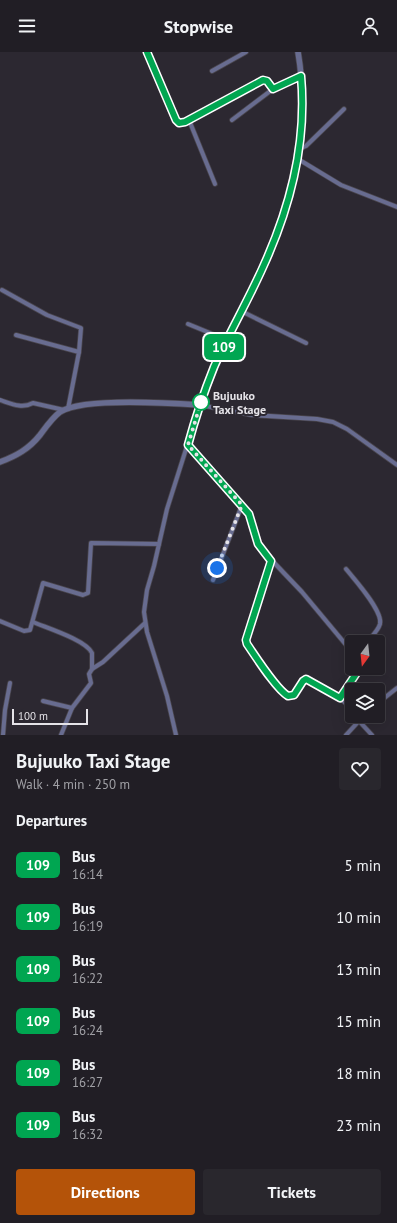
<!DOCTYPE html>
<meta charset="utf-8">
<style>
:root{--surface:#211e25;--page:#29272d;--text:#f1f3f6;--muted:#a2a2a7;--line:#3e3c42;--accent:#b45309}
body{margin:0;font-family:"PT Sans",sans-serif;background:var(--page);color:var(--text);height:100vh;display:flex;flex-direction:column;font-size:15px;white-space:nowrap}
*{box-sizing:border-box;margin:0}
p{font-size:13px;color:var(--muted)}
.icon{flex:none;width:22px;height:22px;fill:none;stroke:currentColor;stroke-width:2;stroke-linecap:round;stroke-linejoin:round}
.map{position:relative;height:683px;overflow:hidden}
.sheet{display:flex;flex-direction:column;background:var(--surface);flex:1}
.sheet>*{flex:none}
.badge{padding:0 8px;border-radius:6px;font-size:14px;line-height:26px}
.needle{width:26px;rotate:195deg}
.fabs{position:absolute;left:345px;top:583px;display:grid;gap:8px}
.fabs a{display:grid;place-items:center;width:40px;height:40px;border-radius:4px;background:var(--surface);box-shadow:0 4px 16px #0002,0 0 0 1px var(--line);font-size:20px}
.scale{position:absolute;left:12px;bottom:10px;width:76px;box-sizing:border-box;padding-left:4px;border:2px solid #e5e3e8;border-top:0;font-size:11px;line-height:14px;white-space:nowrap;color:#e5e3e8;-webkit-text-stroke:3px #2c2831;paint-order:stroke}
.you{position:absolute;width:20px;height:20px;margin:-10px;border:3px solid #fff;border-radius:50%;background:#1a73e8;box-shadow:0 0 0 6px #1a73e833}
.map>.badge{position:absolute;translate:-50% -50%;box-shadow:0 0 0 2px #fff}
h2{padding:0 16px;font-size:15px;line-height:36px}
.round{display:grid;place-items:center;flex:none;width:42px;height:42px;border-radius:4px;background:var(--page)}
.headline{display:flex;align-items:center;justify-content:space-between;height:68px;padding:0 16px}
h1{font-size:19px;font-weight:800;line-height:30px}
.cta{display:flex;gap:8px;margin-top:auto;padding:8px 16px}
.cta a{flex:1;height:46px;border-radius:4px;background:var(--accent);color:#fff;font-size:16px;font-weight:800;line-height:46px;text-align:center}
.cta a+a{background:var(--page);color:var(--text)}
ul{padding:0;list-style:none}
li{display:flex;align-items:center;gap:12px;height:52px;padding:0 16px}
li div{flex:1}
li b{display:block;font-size:15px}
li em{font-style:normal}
li .badge{min-width:44px;font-weight:700;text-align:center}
header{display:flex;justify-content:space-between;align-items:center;height:52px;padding:0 16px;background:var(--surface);font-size:18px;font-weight:800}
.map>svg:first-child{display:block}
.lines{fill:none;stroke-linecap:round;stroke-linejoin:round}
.minor-casing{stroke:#4a464e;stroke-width:5.5}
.tertiary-casing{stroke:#4a464e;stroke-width:7}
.minor{stroke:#686c90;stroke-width:4}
.tertiary{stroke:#686c90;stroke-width:5.5}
.line-casing{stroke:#fff;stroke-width:9}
.line{stroke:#00a651;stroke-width:6}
.walk{stroke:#e5e3e8;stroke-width:4;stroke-dasharray:0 7.2}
.stop-dot{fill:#fff;stroke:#00a651;stroke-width:2}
.labels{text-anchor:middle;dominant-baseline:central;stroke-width:4;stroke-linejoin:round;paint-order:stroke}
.stop-label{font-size:12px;font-weight:bold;fill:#e5e3e8;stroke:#2c2831;text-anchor:start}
</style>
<header><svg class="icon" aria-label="menu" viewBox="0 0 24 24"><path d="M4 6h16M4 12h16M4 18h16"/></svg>Stopwise<svg class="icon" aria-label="person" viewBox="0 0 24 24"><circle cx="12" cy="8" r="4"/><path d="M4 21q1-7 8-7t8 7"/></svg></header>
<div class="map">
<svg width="397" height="683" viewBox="0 0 397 683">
<rect width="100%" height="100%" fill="#2c2831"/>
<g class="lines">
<g class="minor-casing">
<g id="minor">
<path d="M 147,0 L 176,68 L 179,71 L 185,70 L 263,28 L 267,29 L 273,37"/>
<path d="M 212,19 L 246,0"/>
<path d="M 189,68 L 215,132"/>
<path d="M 232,68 L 273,37 L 301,24"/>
<path d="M 299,97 L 306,94 L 344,57"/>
<path d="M 298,107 L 341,133 L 397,155"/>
<path d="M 2,238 L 47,263 L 81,276 L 79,300"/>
<path d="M 241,259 L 306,291"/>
<path d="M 188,272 L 227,288"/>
<path d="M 16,283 L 79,300 L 68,357"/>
<path d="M 0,348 C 12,352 22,357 33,351 L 64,358"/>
<path d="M 188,393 L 249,462 L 258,492 L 262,498 L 302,540 L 352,600"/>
<path d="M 271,509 L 246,585 L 247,592 L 286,643 L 293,643 L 303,629 L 306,627 L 340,646"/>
<path d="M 346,517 C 355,528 383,559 380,572 C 378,579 371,585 367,590"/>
<path d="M 213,528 L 242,453"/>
<path d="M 0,569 L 24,579 L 30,578 L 43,531 L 83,543 L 88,541 L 91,491 L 159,492"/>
<path d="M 33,570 C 47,576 86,588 92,601 L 92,617"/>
<path d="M 43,649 L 72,656"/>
<path d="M 378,651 L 397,636"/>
<path d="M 352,657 L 340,646 L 360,616"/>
<path d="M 359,669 L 372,683"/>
<path d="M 3,683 L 5,658 L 10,631"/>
<path d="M 61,683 L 72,656 L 91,631 L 89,622 L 92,617 L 103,610 L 145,571"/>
<path d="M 176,683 L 167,644 L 147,580 L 144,560 L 147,538 L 154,514 L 167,457 L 200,353 L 252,363 L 317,367 L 333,370 L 347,377 L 397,413"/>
<path d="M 346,683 L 359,669 L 359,664"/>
</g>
</g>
<g class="tertiary-casing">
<path id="tertiary" d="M 0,410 C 16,404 29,397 40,383 C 46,375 52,366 60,360 C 83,345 171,351 200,353 C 220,298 250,247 272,193 C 279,178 282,162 287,147 C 301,95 307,54 298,0"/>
</g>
<use href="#minor" class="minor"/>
<use href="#tertiary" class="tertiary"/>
</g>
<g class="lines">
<g class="line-casing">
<path id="line" d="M 147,0 L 176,68 L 179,71 L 185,70 L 263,28 L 267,29 L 273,37 L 301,24 C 307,89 290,156 263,215 C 248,249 229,281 214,315 C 204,340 195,367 188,393 L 249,462 L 258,492 L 271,509 L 246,588 L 247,592 C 256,605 276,637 288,644 L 294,643 L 303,629 L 306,627 L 340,646 L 360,616"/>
</g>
<use href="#line" class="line"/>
<path class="walk" d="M 201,350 L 188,393 L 242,453 L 217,516"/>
</g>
<circle class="stop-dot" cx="201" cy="350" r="8"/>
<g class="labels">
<g class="stop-label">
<text x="213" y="343">Bujuuko<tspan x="213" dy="14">Taxi Stage</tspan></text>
</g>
</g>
</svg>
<div class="fabs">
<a><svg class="needle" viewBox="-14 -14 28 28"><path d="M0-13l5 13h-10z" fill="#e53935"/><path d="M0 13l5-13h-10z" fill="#a2a2a7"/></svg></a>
<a><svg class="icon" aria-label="layers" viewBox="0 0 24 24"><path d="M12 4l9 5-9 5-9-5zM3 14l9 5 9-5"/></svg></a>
</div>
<div class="scale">100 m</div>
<div class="you" style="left:217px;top:516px"></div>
<b class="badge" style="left:224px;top:295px;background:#00a651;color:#fff">109</b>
</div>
<section class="sheet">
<div class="headline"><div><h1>Bujuuko Taxi Stage</h1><p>Walk · 4 min · 250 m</p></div><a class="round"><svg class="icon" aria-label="heart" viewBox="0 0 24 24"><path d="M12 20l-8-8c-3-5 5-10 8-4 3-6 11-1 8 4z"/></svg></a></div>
<h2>Departures</h2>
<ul>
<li><span class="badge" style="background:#00a651;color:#fff">109</span><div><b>Bus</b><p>16:14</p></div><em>5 min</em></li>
<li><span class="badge" style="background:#00a651;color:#fff">109</span><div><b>Bus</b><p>16:19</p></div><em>10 min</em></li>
<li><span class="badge" style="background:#00a651;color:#fff">109</span><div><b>Bus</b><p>16:22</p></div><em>13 min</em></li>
<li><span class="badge" style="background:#00a651;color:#fff">109</span><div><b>Bus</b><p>16:24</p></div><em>15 min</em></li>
<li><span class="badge" style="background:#00a651;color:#fff">109</span><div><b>Bus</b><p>16:27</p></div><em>18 min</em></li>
<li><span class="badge" style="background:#00a651;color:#fff">109</span><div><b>Bus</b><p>16:32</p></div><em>23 min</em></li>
</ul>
<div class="cta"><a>Directions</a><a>Tickets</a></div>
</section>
